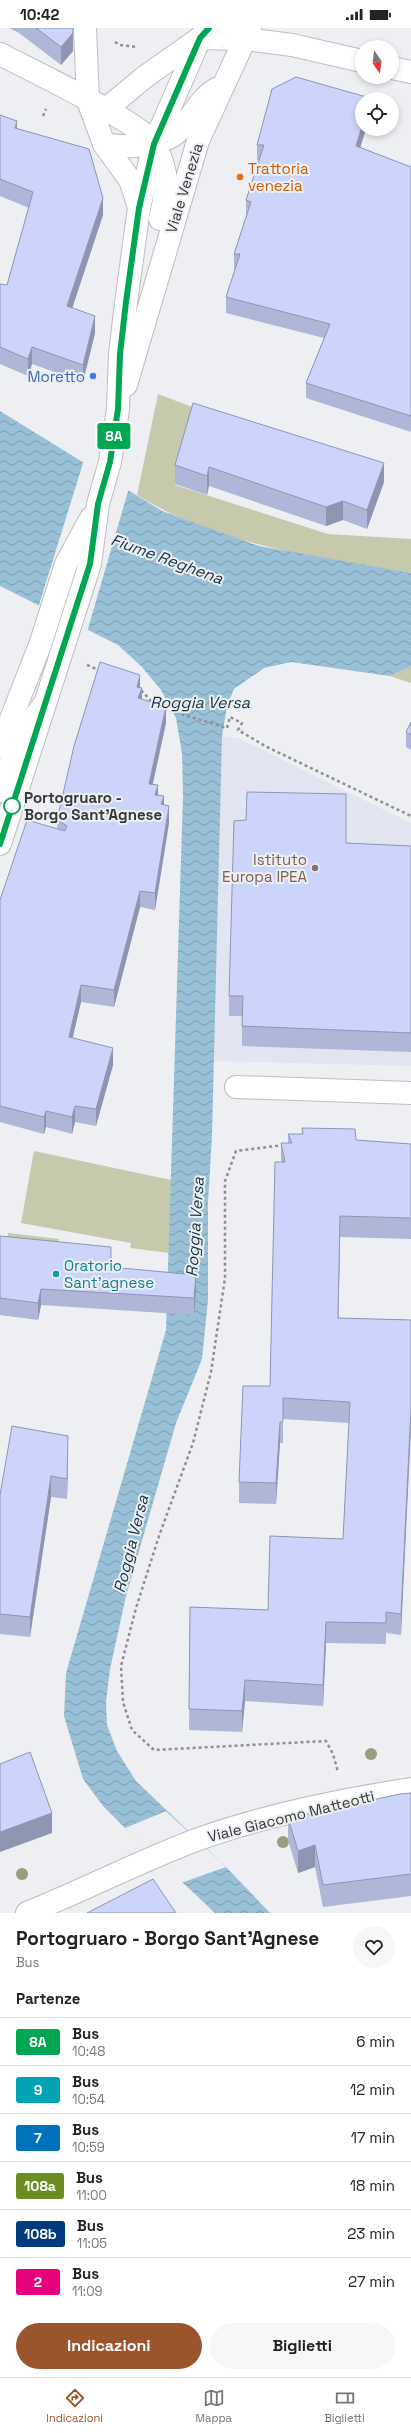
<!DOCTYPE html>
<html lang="it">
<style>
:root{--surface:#fff;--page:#f6f6f6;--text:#222;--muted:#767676;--line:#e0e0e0;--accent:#9b552c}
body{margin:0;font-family:"Space Grotesk",sans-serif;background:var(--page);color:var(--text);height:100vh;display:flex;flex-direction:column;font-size:15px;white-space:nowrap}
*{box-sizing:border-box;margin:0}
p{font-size:13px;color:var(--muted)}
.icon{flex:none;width:22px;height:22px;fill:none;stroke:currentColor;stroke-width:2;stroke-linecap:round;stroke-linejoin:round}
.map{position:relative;height:1885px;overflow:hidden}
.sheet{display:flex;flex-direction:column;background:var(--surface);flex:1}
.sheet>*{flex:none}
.badge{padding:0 8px;border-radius:3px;font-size:14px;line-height:26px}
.needle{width:26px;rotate:166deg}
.buttons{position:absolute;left:355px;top:12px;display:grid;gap:8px}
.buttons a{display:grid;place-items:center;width:44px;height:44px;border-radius:50%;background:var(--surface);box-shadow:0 2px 6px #0003;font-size:20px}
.map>.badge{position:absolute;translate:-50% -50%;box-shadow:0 0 0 2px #fff}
h2{padding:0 16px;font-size:15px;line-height:36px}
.round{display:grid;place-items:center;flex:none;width:42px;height:42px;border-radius:21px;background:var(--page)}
.head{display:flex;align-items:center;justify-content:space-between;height:68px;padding:0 16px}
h1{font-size:19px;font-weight:800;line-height:30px}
.button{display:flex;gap:8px;margin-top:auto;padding:8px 16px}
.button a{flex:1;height:46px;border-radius:24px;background:var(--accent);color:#fff;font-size:16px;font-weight:800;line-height:46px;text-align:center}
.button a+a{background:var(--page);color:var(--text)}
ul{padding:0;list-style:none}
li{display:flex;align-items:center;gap:12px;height:48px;padding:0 16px;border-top:1px solid var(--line)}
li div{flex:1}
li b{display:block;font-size:15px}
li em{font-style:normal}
li .badge{min-width:44px;font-weight:700;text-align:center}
.status{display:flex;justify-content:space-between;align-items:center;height:28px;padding:0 20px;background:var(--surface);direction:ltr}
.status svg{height:11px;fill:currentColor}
.menu{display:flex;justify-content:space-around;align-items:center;height:56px;border-top:1px solid var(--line);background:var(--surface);font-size:11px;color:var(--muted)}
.menu a{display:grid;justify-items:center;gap:2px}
.menu .active{color:var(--accent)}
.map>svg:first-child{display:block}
.built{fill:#e2e5f0}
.grass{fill:#c6c9ac}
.water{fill:url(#water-waves)}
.pier{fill:#eeeff3}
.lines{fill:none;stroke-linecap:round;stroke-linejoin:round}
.street-casing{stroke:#bcbdc0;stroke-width:24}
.secondary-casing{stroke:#bcbdc0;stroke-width:24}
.path{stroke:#8e8f91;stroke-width:2.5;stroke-dasharray:3 3;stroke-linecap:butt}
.street{stroke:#fff;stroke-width:22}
.secondary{stroke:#fff;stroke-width:22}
.tree{fill:#9b9c7d}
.wall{fill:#afb7d8}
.shaded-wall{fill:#8e95b0}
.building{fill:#cbd5fb;stroke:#8e95b0}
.line-casing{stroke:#fff;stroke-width:9}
.line{stroke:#00a651;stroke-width:6}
.food-dot{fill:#e8710a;stroke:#eeeff3;stroke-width:1.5}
.shop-dot{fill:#3f7fe0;stroke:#eeeff3;stroke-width:1.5}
.stop-dot{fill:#fff;stroke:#00a651;stroke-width:2}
.education-dot{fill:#8d6e63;stroke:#eeeff3;stroke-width:1.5}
.culture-dot{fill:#0f9aa8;stroke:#eeeff3;stroke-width:1.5}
.labels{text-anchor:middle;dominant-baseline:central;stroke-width:4;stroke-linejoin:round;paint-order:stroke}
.food-label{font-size:15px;fill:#c56008;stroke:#eeeff3;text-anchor:start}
.street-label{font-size:15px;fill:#363738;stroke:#eeeff3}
.shop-label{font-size:15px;fill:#366cbe;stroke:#eeeff3;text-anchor:end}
.stop-label{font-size:15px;font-weight:bold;fill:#363738;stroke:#eeeff3;text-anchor:start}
.education-label{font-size:15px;fill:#785e54;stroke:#eeeff3;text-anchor:end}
.culture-label{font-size:15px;fill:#0d838f;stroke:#eeeff3;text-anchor:start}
.water-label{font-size:16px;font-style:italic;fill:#113445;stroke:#eeeff3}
</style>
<div class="status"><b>10:42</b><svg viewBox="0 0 49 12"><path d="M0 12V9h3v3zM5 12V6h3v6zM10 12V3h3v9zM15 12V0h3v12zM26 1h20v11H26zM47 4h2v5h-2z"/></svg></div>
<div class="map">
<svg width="411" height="1885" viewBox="0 0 411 1885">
<defs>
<pattern id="water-waves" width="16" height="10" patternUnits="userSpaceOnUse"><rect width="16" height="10" fill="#98c0d6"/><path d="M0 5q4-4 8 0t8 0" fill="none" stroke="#7d9daf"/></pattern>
</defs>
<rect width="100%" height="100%" fill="#eeeff3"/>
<path class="built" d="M 222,708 L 238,710 L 411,795 L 411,1038 L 213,1033 Z"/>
<g class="grass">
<path d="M 158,366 L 195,380 L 175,457 L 328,506 L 411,511 L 411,545 C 318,529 219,518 137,467 Z"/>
<path d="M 411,638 L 411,655 L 390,648 Z"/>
<path d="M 34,1123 L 171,1152 L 169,1225 L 130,1220 L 131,1215 L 21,1195 Z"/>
<path d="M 8,1205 L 59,1211 L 56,1232 L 5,1226 Z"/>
</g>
<path class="water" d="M 0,383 L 162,483 L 259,518 L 411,545 L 411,638 L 390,648 L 291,634 L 264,640 L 234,661 L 227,678 L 222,708 L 212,1107 L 208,1175 L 208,1272 L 202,1331 L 176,1395 L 126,1568 L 110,1641 L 106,1674 L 107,1697 L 117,1723 L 136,1753 L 226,1839 L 270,1885 L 215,1885 L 125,1800 L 103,1778 L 83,1751 L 64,1688 L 66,1645 L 166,1302 L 183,768 L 182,725 L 176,690 L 161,662 L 141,638 L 118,617 L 0,558 Z"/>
<g class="pier">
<path d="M 84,432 L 129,460 L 87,604 L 38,580 Z"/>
<path d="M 166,1783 L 226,1839 L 181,1855 L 125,1800 Z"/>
</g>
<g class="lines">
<g class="street-casing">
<g id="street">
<path d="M 85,0 L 88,73"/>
<path d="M 200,10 L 245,11 L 292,17 L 362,33"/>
<path d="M 392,40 L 411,44"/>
<path d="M 0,763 L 21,707 L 43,678"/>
<path d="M 236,1059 L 411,1065"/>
</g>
</g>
<g class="secondary-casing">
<g id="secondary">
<path d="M 0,26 C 28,41 143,95 155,117 C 170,146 167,161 160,191"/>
<path d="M 88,73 L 104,116 L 130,152 L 139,179"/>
<path d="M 106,81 L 146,48 L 200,10"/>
<path d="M 104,116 C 128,120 162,120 181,101 C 193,87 200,71 216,61"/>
<path d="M 126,357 L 198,113 L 250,0"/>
<path d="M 0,719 L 40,617 L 66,536 L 91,490"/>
<path d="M 0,816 L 90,536 L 98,476 L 110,434 L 118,381 L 120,326 L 126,275 L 139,180 L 154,116 L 200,10 L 209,0"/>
<path d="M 27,1885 C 84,1862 138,1834 196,1812 C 265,1787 339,1772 411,1761"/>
</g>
</g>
<g class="path">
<path d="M 115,14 L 120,17 L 137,19"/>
<path d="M 43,88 L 46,81"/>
<path d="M 87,637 L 101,643"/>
<path d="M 137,658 L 155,677"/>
<path d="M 164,681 L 227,700 L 230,689 L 242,695 L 238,702 L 267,719 L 411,788"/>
<path d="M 284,1117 L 236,1123 L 225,1153 L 225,1250 L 211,1344 L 193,1415 L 159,1508 L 136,1580 L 121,1638 L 123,1674 L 132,1702 L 154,1722 L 326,1713 L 333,1726 L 338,1744"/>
</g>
<use href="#street" class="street"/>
<use href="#secondary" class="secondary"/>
</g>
<g class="tree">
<circle cx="371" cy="1726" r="6"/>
<circle cx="283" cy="1814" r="6"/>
<circle cx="22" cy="1846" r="6"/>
</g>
<g class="wall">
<path d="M 9,0 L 73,0 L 73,23 L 61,37 L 19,5 Z"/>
<path d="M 0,87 L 17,100 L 103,187 L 72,280 L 95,305 L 83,354 L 32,336 L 28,348 L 0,336 L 0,256 L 7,257 L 29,180 L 0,168 Z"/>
<path d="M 362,101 L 366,101 L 360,119 L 411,139 L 411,404 L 306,370 L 306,355 L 324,310 L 226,285 L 226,269 L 235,241 L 234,241 L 234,226 L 246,188 L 246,172 L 259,132 L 257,132 L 257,117 Z"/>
<path d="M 193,375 L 384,454 L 367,501 L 343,492 L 326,498 L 209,458 L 207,467 L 175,456 L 175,437 Z"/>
<path d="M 140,659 L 142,671 L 166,695 L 153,756 L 164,777 L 169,795 L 155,882 L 140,879 L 114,979 L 81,974 L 72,1010 L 113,1037 L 96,1098 L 75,1094 L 72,1106 L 46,1099 L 44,1106 L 0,1094 L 0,872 L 57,801 L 57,792 Z"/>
<path d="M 411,694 L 411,722 L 406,719 L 406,704 Z"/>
<path d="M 346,815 L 411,818 L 411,1024 L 242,1018 L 242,988 L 229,988 L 229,968 Z"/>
<path d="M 302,1100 L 356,1112 L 411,1116 L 411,1211 L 340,1209 L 338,1290 L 411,1292 L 401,1607 L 386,1605 L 386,1616 L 326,1615 L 323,1678 L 245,1673 L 242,1704 L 189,1702 L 190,1579 L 268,1582 L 343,1511 L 349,1395 L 283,1391 L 283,1415 L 280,1415 L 276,1476 L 239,1475 L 239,1454 L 270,1358 L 281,1134 L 281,1115 L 288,1115 L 288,1106 L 302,1106 Z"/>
<path d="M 0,1208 L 196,1264 L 194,1287 L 41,1277 L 38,1292 L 0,1287 Z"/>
<path d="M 68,1429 L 67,1471 L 51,1469 L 30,1609 L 0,1606 L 0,1467 Z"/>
<path d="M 411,1765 L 411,1868 L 323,1879 L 315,1839 L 298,1845 L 288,1812 L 288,1790 Z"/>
</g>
<g class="shaded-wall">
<path d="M 73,5 L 73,23 L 61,37 L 61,19 Z"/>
<path d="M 17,93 L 17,110 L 15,100 Z"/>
<path d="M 362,98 L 362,101 L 366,101 L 356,133 L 356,118 Z"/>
<path d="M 103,170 L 103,187 L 67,296 L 67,278 Z"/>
<path d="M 95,288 L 95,305 L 83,354 L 83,337 Z"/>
<path d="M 32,319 L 32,336 L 28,348 L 28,331 Z"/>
<path d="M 384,435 L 384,454 L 367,501 L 367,482 Z"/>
<path d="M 209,439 L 209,458 L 207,467 L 207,448 Z"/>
<path d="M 343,473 L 343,492 L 326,498 L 326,479 Z"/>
<path d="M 140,647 L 140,664 L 142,660 L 142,677 L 138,687 L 137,659 Z"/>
<path d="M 166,678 L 166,695 L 149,772 L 149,756 Z"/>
<path d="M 158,757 L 158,773 L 155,767 Z"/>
<path d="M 164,768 L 164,785 L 161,776 Z"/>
<path d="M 169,778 L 169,795 L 155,882 L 155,865 Z"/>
<path d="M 140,863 L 140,879 L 114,979 L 114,962 Z"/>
<path d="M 81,957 L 81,974 L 69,1026 L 69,1009 Z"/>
<path d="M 113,1020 L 113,1037 L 96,1098 L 96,1081 Z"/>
<path d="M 75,1078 L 75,1094 L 72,1106 L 72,1089 Z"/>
<path d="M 46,1083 L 46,1099 L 44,1106 L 44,1089 Z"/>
<path d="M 340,1188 L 340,1209 L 338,1311 L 338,1290 Z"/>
<path d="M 196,1247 L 196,1264 L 194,1287 L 194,1270 Z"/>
<path d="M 41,1261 L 41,1277 L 38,1292 L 38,1275 Z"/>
<path d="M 411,1380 L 411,1401 L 401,1607 L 401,1586 Z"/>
<path d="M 280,1394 L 280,1415 L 276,1476 L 276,1455 Z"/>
<path d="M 68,1408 L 68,1429 L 67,1471 L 67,1451 Z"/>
<path d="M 51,1448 L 51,1469 L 30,1609 L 30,1589 Z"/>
<path d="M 326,1594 L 326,1615 L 323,1678 L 323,1657 Z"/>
<path d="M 245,1652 L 245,1673 L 242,1704 L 242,1683 Z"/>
<path d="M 52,1785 L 52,1805 L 0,1824 L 0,1804 Z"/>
<path d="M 315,1817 L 315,1839 L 298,1845 L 298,1823 Z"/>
</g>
<g class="building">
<path d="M 36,0 L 73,0 L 73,5 L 61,19 Z"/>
<path d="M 296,49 L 370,70 L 370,71 L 362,71 L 362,98 L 356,118 L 411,139 L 411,388 L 306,355 L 330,296 L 226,269 L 240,226 L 234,226 L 251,174 L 246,172 L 264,117 L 257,117 L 272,61 Z"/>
<path d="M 0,87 L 17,93 L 15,100 L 89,121 L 103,170 L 67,278 L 95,288 L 83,337 L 32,319 L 28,331 L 0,319 L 0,256 L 7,257 L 33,164 L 0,151 Z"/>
<path d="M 193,375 L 384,435 L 367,482 L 343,473 L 326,479 L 209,439 L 207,448 L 175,437 Z"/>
<path d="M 100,634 L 140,647 L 137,659 L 142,660 L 138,670 L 166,678 L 149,756 L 158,757 L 155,767 L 164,768 L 161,776 L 169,778 L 155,865 L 140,863 L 114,962 L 81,957 L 69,1009 L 113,1020 L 96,1081 L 75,1078 L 72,1089 L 46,1083 L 44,1089 L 0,1078 L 0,872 L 27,792 L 65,803 L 67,798 L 57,792 L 74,718 Z"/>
<path d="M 411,694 L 411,707 L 406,704 Z"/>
<path d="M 247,764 L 346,766 L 346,815 L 411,818 L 411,1005 L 242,998 L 243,968 L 229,968 L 234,793 L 246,792 Z"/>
<path d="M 302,1100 L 355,1101 L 356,1112 L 411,1116 L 411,1190 L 340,1188 L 338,1290 L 411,1292 L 411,1380 L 401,1586 L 386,1584 L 386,1595 L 326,1594 L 323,1657 L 245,1652 L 242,1683 L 189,1681 L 190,1579 L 268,1582 L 270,1508 L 343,1511 L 350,1374 L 283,1370 L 283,1394 L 280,1394 L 276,1455 L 239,1454 L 243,1358 L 270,1358 L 275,1134 L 285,1134 L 281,1115 L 292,1115 L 288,1106 L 303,1106 Z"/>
<path d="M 0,1208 L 111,1219 L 111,1239 L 196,1247 L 194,1270 L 41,1261 L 38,1275 L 0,1270 Z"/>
<path d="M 12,1398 L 68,1408 L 67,1451 L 51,1448 L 30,1589 L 0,1586 L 0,1467 Z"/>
<path d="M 30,1724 L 52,1785 L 0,1804 L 0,1736 Z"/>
<path d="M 411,1765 L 411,1846 L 323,1857 L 315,1817 L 298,1823 L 288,1790 L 400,1766 Z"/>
<path d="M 153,1851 L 176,1885 L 87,1885 Z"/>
</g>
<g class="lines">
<g class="line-casing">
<path id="line" d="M 0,816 L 90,536 L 98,476 L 110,434 L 118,381 L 120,326 L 126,274 L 139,180 L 154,116 L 200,10 L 209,0"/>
</g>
<use href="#line" class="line"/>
</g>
<circle class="food-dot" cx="240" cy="149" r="4"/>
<circle class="shop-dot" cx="93" cy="348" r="4"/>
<circle class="stop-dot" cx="12" cy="778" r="8"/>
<circle class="education-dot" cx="315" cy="840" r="4"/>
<circle class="culture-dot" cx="56" cy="1246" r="4"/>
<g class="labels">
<g class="food-label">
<text x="248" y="140">Trattoria<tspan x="248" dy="17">venezia</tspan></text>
</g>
<g class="street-label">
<text transform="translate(184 160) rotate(-73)">Viale Venezia</text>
<text transform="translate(291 1788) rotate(-14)">Viale Giacomo Matteotti</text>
</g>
<g class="shop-label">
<text x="85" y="348">Moretto</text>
</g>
<g class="stop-label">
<text x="24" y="769">Portogruaro -<tspan x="24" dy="17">Borgo Sant'Agnese</tspan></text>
</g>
<g class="education-label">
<text x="307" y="831">Istituto<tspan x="307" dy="17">Europa IPEA</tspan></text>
</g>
<g class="culture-label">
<text x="64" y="1237">Oratorio<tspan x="64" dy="17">Sant'agnese</tspan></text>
</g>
<g class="water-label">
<text transform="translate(167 531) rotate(20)">Fiume Reghena</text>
<text x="200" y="674">Roggia Versa</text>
<text transform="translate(195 1199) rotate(-86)">Roggia Versa</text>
<text transform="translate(131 1516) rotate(-76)">Roggia Versa</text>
</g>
</g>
</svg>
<div class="buttons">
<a><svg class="needle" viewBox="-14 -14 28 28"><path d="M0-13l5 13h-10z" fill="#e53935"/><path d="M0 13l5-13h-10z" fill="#767676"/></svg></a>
<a><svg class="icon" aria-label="locate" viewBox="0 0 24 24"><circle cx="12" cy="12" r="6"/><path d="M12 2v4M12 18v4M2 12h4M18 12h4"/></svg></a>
</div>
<b class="badge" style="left:114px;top:408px;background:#00a651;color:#fff">8A</b>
</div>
<section class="sheet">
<div class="head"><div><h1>Portogruaro - Borgo Sant'Agnese</h1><p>Bus</p></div><a class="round"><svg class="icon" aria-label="heart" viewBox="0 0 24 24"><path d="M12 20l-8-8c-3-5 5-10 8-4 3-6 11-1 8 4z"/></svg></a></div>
<h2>Partenze</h2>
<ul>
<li><span class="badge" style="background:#00a651;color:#fff">8A</span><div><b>Bus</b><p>10:48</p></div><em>6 min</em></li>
<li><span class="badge" style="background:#00a3b4;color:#fff">9</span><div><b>Bus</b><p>10:54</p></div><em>12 min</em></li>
<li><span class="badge" style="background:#0072bc;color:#fff">7</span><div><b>Bus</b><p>10:59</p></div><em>17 min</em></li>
<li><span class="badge" style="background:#6b8e23;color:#fff">108a</span><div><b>Bus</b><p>11:00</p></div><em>18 min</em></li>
<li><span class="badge" style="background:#003b80;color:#fff">108b</span><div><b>Bus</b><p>11:05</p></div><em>23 min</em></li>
<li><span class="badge" style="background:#e6007e;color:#fff">2</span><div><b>Bus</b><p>11:09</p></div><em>27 min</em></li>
</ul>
<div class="button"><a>Indicazioni</a><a>Biglietti</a></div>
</section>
<nav class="menu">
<a class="active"><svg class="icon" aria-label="directions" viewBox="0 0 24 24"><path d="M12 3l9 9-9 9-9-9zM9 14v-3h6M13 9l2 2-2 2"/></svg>Indicazioni</a>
<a><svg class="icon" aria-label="map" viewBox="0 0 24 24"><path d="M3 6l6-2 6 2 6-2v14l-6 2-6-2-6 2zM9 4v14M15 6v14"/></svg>Mappa</a>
<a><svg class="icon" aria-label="tickets" viewBox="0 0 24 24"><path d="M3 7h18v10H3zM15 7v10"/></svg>Biglietti</a>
</nav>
